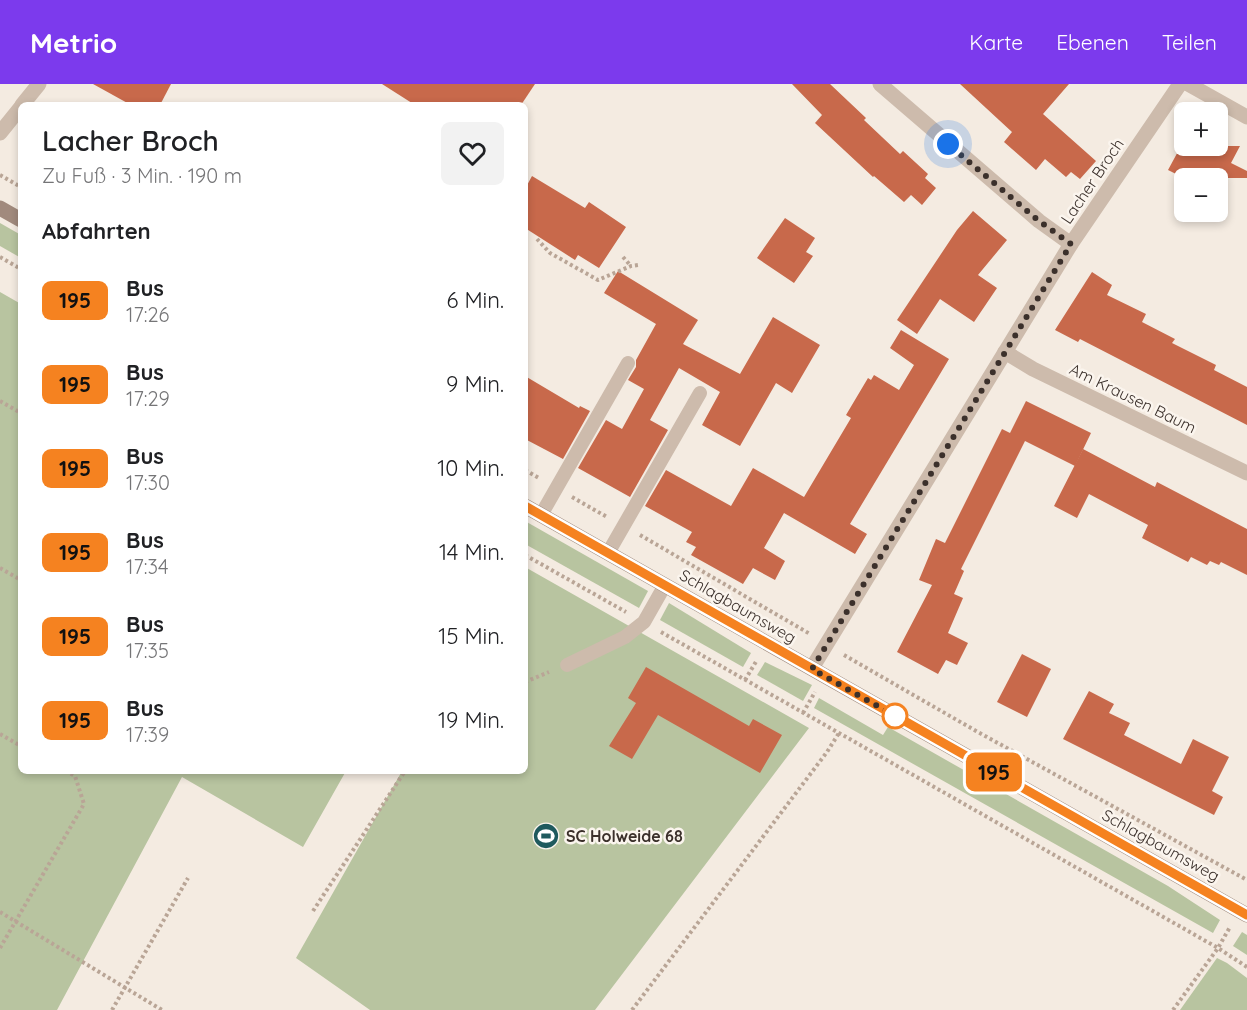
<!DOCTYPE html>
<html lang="de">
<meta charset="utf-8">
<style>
:root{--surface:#fff;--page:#f2f2f2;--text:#202124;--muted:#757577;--accent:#7c3aed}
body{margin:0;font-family:Quicksand,sans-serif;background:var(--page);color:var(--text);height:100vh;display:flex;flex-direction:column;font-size:22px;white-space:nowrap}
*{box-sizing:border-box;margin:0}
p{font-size:20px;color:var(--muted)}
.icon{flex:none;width:33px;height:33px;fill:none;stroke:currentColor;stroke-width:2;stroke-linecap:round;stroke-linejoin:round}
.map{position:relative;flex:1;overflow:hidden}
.drawer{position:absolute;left:18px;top:18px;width:510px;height:672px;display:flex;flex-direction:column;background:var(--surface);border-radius:9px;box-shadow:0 3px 9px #0003}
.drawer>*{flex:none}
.badge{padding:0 12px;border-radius:9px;font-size:21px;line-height:39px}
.buttons{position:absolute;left:1174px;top:18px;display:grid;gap:12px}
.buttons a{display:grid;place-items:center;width:54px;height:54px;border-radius:9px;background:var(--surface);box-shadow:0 3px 9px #0003;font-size:30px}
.you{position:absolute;width:30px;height:30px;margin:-15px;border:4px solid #fff;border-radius:50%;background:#1a73e8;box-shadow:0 0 0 9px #1a73e833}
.map>.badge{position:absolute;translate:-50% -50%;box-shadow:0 0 0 3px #fff}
h2{padding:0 24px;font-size:22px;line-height:54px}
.round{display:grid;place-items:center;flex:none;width:63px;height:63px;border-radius:9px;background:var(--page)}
.overview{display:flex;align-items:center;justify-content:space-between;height:102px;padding:0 24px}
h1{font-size:28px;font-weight:600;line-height:45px}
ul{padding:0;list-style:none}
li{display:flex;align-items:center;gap:18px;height:84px;padding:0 24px}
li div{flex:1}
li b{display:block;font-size:22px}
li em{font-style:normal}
li .badge{min-width:66px;font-weight:700;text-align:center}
header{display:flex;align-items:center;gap:36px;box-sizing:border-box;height:84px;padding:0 30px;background:var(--accent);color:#fff}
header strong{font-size:28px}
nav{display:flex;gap:33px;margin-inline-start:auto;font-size:21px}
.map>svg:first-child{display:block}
.green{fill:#b8c4a0}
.building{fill:#c8694b}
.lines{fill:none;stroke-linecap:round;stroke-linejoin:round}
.path{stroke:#b9a596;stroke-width:4;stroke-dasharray:3 3;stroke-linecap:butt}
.service{stroke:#cdbbac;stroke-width:14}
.minor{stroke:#cdbbac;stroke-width:15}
.secondary{stroke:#a18a7d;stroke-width:15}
.line-casing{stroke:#fff;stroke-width:14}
.line{stroke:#f58220;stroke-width:9}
.walk{stroke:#3b302b;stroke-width:6;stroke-dasharray:0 10.8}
.stop-dot{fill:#fff;stroke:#f58220;stroke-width:3}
.labels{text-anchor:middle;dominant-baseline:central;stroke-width:5;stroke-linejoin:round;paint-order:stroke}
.street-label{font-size:16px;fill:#3b302b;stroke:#fbf5ee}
.poi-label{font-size:16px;font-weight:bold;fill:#3b302b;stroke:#fbf5ee;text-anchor:start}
</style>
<header>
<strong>Metrio</strong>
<nav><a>Karte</a><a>Ebenen</a><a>Teilen</a></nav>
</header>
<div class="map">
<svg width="1247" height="926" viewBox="0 0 1247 926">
<rect width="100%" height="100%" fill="#f4ebe1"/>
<g class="green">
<path d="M 0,139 L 21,151 L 21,174 L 0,162 Z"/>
<path d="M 0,208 L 21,220 L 21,687 L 346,687 L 303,763 L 182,693 L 57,926 L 0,926 Z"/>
<path d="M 525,437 L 648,507 L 639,524 L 525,460 Z"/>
<path d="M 525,483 L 809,644 L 595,926 L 370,926 L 296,874 L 402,687 L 525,687 Z"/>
<path d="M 669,519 L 751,569 L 743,583 L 660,536 Z"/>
<path d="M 765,578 L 812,601 L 803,617 L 757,591 Z"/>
<path d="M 819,614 L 883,651 L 888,643 L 1168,802 L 1220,836 L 1213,849 L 814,624 Z"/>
<path d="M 1242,848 L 1247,851 L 1247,871 L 1233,862 Z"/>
<path d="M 1217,874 L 1227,879 L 1247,894 L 1247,926 L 1180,926 Z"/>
</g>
<g class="building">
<path d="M 93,0 L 171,0 L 160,21 L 131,21 Z"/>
<path d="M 382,0 L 535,0 L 521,21 L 415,21 Z"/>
<path d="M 792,0 L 830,0 L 866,34 L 864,36 L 900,70 L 903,67 L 928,90 L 925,94 L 936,104 L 922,121 L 911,111 L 904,118 L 874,92 L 873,93 L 815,39 L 822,31 Z"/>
<path d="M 960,0 L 1069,0 L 1043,30 L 1096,77 L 1080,95 L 1071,88 L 1066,93 L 1045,75 L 1036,86 L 1004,58 L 1012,48 Z"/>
<path d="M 1181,62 L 1240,62 L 1231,79 L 1247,87 L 1247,94 L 1184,94 L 1168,86 Z"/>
<path d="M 532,92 L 585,124 L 589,118 L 626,143 L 599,184 L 578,171 L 575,176 L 525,144 L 525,105 Z"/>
<path d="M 973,127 L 1007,156 L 978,191 L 997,204 L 974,238 L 940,215 L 917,250 L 897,236 L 957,146 Z"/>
<path d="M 785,134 L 815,154 L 806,168 L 813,172 L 794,199 L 757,174 Z"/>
<path d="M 618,187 L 698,236 L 683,260 L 740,290 L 773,233 L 820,261 L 792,309 L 776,299 L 740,362 L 702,341 L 720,308 L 679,284 L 650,336 L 668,346 L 630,413 L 578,384 L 606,336 L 622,345 L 644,305 L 628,296 L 636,283 L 636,276 L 656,240 L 604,209 Z"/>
<path d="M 1092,188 L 1112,201 L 1107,211 L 1146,230 L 1142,238 L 1175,255 L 1172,259 L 1216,281 L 1214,286 L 1247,303 L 1247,341 L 1080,255 L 1078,258 L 1055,246 Z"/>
<path d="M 901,246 L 949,275 L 850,440 L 867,450 L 855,470 L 784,429 L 764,464 L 785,477 L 775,496 L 753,484 L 743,500 L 691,471 L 696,463 L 686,458 L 692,448 L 645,422 L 666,386 L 731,422 L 753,384 L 804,413 L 851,334 L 846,331 L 868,294 L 871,296 L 874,291 L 899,306 L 914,281 L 890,264 Z"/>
<path d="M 525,292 L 579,324 L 580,322 L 590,327 L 563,375 L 525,355 Z"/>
<path d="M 1026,317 L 1091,349 L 1075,382 L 1025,357 L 961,485 L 964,487 L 954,510 L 963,514 L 948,549 L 968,559 L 957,581 L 946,576 L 938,590 L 897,568 L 932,501 L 919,496 L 936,455 L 945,459 L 1002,345 L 1010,349 Z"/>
<path d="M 1083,365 L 1155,403 L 1157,398 L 1247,445 L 1247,491 L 1221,478 L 1219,481 L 1210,477 L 1207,481 L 1191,473 L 1188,478 L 1142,454 L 1148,441 L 1089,410 L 1077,434 L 1054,422 Z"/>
<path d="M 1022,570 L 1051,585 L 1027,633 L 997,618 Z"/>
<path d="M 646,583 L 749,642 L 753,635 L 782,651 L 760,689 L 658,631 L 632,675 L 609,662 L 636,619 L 628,614 Z"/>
<path d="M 1089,607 L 1114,620 L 1109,629 L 1130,639 L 1124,651 L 1181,680 L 1193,655 L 1229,673 L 1212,707 L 1223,713 L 1214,731 L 1063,655 Z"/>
</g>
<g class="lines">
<g class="path">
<path d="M 0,91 L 21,103"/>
<path d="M 537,155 L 550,169 L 598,196 L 631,182 L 638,181"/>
<path d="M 0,173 L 21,185"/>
<path d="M 623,173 L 631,182"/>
<path d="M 0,317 L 21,329"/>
<path d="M 525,386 L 539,394"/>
<path d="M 572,413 L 607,433"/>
<path d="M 640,451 L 810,550"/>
<path d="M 525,471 L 626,528"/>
<path d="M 0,484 L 21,496"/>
<path d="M 661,548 L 1218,864 L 1247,883"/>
<path d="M 844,571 L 976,647 L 1247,796"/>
<path d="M 745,596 L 757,576"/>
<path d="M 525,598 L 549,588"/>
<path d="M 803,629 L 815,608"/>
<path d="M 0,650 L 21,662"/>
<path d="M 313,827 L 405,687"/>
<path d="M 0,828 L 162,926"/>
<path d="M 0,864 L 84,720 L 75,692 L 66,687"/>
<path d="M 112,926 L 188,794"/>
<path d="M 632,926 L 827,668 L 839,649"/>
<path d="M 1173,926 L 1218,864 L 1230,843"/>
</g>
<g class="service">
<path d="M 541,431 L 628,279"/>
<path d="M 608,469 L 700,309"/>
<path d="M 567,581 L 625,553 L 644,538 L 665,501"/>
</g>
<g class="minor">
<path d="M 880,0 L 1039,137 L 1071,160"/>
<path d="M 1188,0 L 1247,33"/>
<path d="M 22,21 L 39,0"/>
<path d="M 0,49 L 21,23"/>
<path d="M 1005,268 L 1033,285 L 1247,389"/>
<path d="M 812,584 L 1071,160 L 1180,0"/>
</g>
<g class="secondary">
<path d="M 0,124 L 21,136"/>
<path d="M 525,422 L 1247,831"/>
</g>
</g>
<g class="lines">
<g class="line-casing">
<path id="line" d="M 525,422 L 1247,831"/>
</g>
<use href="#line" class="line"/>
<path class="walk" d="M 895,632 L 812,585 L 1071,160 L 1039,137 L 948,60"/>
</g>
<defs>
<g id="stadium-disc" transform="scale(1.35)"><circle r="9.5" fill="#1f5a5e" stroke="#fbf5ee"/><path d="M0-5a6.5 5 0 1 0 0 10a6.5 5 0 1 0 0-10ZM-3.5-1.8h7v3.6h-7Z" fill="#fff"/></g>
</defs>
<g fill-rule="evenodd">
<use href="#stadium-disc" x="546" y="752"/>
</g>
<circle class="stop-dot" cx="895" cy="632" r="12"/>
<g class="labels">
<g class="street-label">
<text transform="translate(1092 97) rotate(-56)">Lacher Broch</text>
<text transform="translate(1133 314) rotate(26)">Am Krausen Baum</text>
<text transform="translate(738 522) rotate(30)">Schlagbaumsweg</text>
<text transform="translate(1161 761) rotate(29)">Schlagbaumsweg</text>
</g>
<g class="poi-label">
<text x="566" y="752">SC Holweide 68</text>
</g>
</g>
</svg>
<div class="buttons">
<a>+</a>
<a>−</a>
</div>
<div class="you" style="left:948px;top:60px"></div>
<b class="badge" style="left:994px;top:688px;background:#f58220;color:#111">195</b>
<section class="drawer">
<div class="overview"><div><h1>Lacher Broch</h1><p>Zu Fuß · 3 Min. · 190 m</p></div><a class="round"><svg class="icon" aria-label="heart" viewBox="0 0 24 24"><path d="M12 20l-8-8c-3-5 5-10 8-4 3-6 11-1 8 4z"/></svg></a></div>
<h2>Abfahrten</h2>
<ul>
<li><span class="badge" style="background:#f58220;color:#111">195</span><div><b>Bus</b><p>17:26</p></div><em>6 Min.</em></li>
<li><span class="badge" style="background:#f58220;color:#111">195</span><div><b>Bus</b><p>17:29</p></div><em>9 Min.</em></li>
<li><span class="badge" style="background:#f58220;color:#111">195</span><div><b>Bus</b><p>17:30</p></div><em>10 Min.</em></li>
<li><span class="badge" style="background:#f58220;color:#111">195</span><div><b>Bus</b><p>17:34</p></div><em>14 Min.</em></li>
<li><span class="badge" style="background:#f58220;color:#111">195</span><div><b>Bus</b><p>17:35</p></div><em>15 Min.</em></li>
<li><span class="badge" style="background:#f58220;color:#111">195</span><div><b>Bus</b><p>17:39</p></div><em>19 Min.</em></li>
</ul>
</section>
</div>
